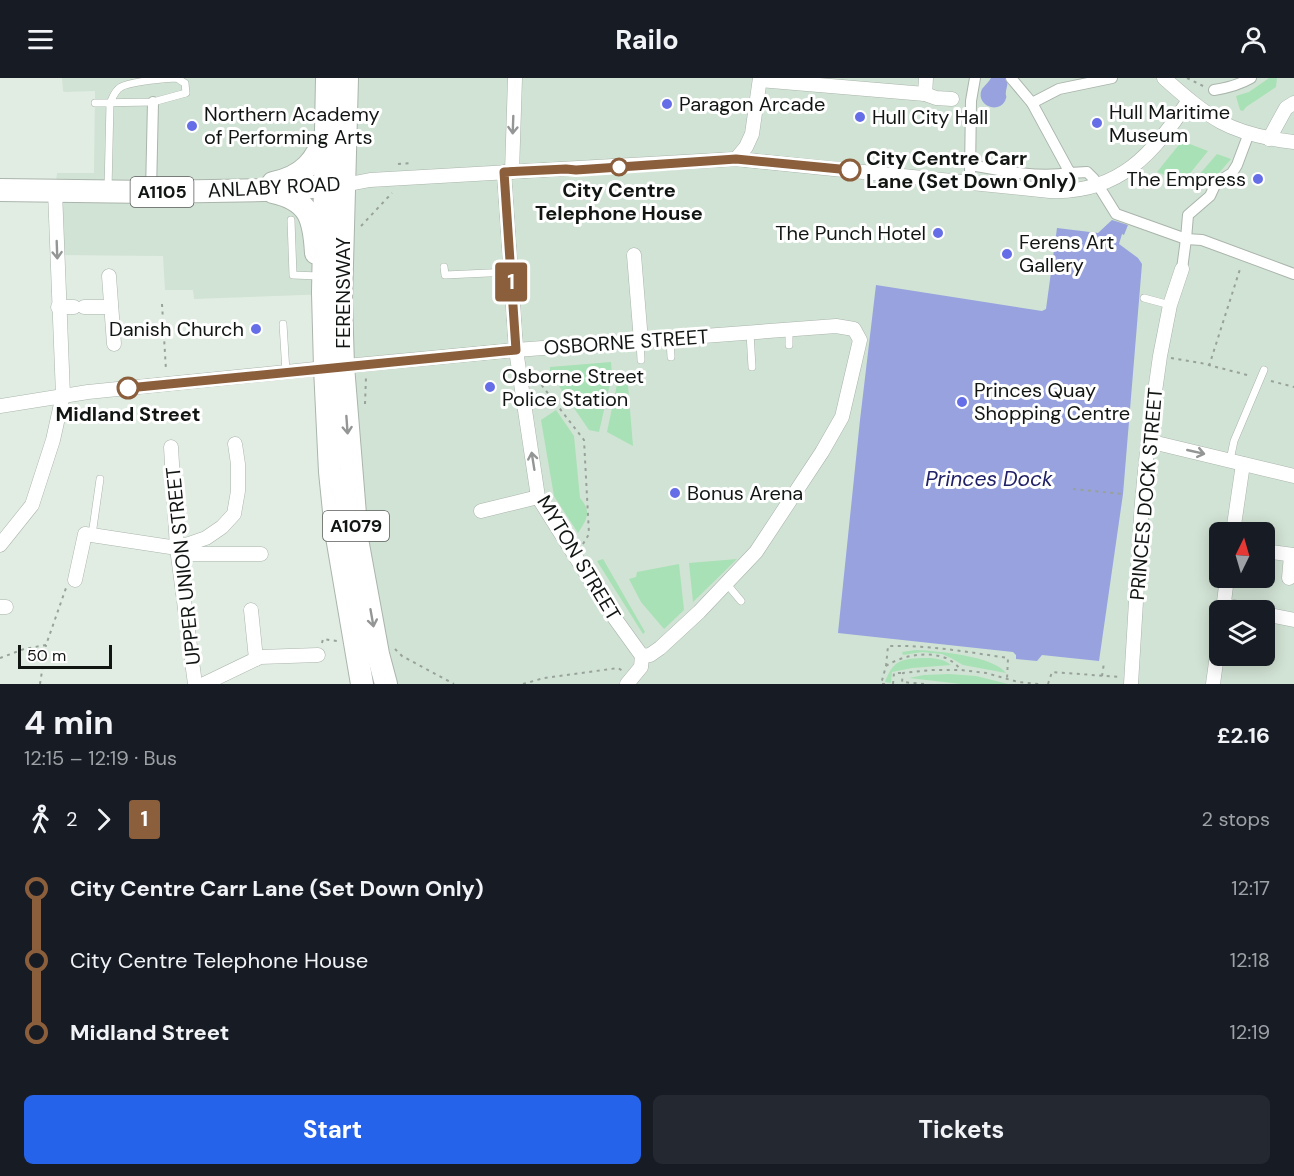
<!DOCTYPE html>
<meta charset="utf-8">
<style>
:root{--surface:#171b24;--page:#242831;--text:#f1f3f6;--muted:#9ea1a6;--accent:#2563eb}
body{margin:0;font-family:"DM Sans",sans-serif;background:var(--page);color:var(--text);height:100vh;display:flex;flex-direction:column;font-size:22px;white-space:nowrap}
*{box-sizing:border-box;margin:0}
p{font-size:20px;color:var(--muted)}
.icon{flex:none;width:33px;height:33px;fill:none;stroke:currentColor;stroke-width:2;stroke-linecap:round;stroke-linejoin:round}
.map{position:relative;height:606px;overflow:hidden}
.sheet{display:flex;flex-direction:column;background:var(--surface);flex:1}
.sheet>*{flex:none}
.badge{padding:0 12px;border-radius:4px;font-size:21px;line-height:39px}
.needle{width:39px;rotate:5deg}
.tools{position:absolute;left:1209px;top:444px;display:grid;gap:12px}
.tools a{display:grid;place-items:center;width:66px;height:66px;border-radius:9px;background:var(--surface);box-shadow:0 3px 15px #0003;font-size:30px}
.scale{position:absolute;left:18px;bottom:15px;width:94px;box-sizing:border-box;padding-left:6px;border:3px solid #121613;border-top:0;font-size:16px;line-height:21px;white-space:nowrap;color:#121613;-webkit-text-stroke:4px #fff;paint-order:stroke}
.map>.badge{position:absolute;translate:-50% -50%;box-shadow:0 0 0 3px #fff}
.legs{display:flex;align-items:center;gap:9px;height:66px;padding:0 24px;font-size:20px}
.legs p{margin-inline-start:auto}
.head{display:flex;align-items:center;justify-content:space-between;height:102px;padding:0 24px}
h1{font-size:33px;font-weight:700;line-height:45px}
.button{display:flex;gap:12px;margin-top:auto;padding:12px 24px}
.button a{flex:1;height:69px;border-radius:9px;background:var(--accent);color:#fff;font-size:24px;font-weight:700;line-height:69px;text-align:center}
.button a+a{background:var(--page);color:var(--text)}
ul{padding:0 24px;list-style:none}
li{display:flex;align-items:center;gap:21px;height:72px;font-size:22px}
li i{display:grid;place-items:center;width:9px;height:100%;margin:0 8px;background:currentColor}
li i::after{content:'';width:15px;height:15px;margin:-8px;border:4px solid;border-radius:50%;background:var(--surface)}
li p{margin-inline-start:auto}
li:first-child i{background:linear-gradient(#0000 50%,currentColor 0)}
li:last-child i{background:linear-gradient(currentColor 50%,#0000 0)}
header{display:flex;justify-content:space-between;align-items:center;height:78px;padding:0 24px;background:var(--surface);font-size:27px;font-weight:700}
.map>svg:first-child{display:block}
.built{fill:#d1e3d4;fill-rule:evenodd}
.green{fill:#a8e1b5}
.water{fill:#97a2df}
.lines{fill:none;stroke-linecap:round;stroke-linejoin:round}
.service-casing{stroke:#aab5ac;stroke-width:8}
.pedestrian-casing{stroke:#aab5ac;stroke-width:12}
.minor-casing{stroke:#aab5ac;stroke-width:15}
.primary-casing{stroke:#aab5ac;stroke-width:24}
.trunk-casing{stroke:#aab5ac;stroke-width:24}
.path{stroke:#98a29a;stroke-width:2;stroke-dasharray:3 4.5;stroke-linecap:butt}
.service{stroke:#fff;stroke-width:7}
.pedestrian{stroke:#fff;stroke-width:10}
.minor{stroke:#fff;stroke-width:14}
.primary{stroke:#fff;stroke-width:22}
.trunk{stroke:#fff;stroke-width:22}
.oneway{stroke:#949695}
.line-1-casing{stroke:#fff;stroke-width:14}
.line-1{stroke:#8b5e3c;stroke-width:9}
.poi-dot{fill:#656ee7;stroke:#fff;stroke-width:2}
.stop-1-dot{fill:#fff;stroke:#8b5e3c;stroke-width:3}
.labels{text-anchor:middle;dominant-baseline:central;stroke-width:6;stroke-linejoin:round;paint-order:stroke}
.shield{fill:#fff;stroke:#595c5a;stroke-width:1.5}
.shield-label{font-size:18px;font-weight:bold;fill:#121613}
.poi-label{font-size:20px;fill:#121613;stroke:#fff;text-anchor:start}
.stop-label{font-size:20px;font-weight:bold;fill:#121613;stroke:#fff}
.street-label{font-size:20px;fill:#121613;stroke:#fff}
.water-label{font-size:21px;font-style:italic;fill:#212167;stroke:#fff}
</style>
<header><svg class="icon" aria-label="menu" viewBox="0 0 24 24"><path d="M4 6h16M4 12h16M4 18h16"/></svg>Railo<svg class="icon" aria-label="person" viewBox="0 0 24 24"><circle cx="12" cy="8" r="4"/><path d="M4 21q1-7 8-7t8 7"/></svg></header>
<div class="map">
<svg width="1294" height="606" viewBox="0 0 1294 606">
<rect width="100%" height="100%" fill="#e1ede3"/>
<path class="built" d="M 62,0 L 1294,0 L 1294,606 L 356,606 L 331,216 L 194,221 L 193,212 L 165,212 L 163,178 L 57,177 L 55,113 L 57,95 L 94,95 L 95,13 L 65,14 L 63,13 ZM 1220,454 L 1264,454 L 1264,500 L 1220,500 ZM 1220,532 L 1264,532 L 1264,578 L 1220,578 Z"/>
<g class="green">
<path d="M 1269,0 L 1277,0 L 1276,9 L 1246,29 L 1243,33 L 1240,32 L 1236,18 L 1249,14 Z"/>
<path d="M 1182,63 L 1208,73 L 1183,104 L 1157,94 Z"/>
<path d="M 1217,76 L 1231,81 L 1206,110 L 1192,105 Z"/>
<path d="M 611,284 L 612,297 L 599,354 L 589,352 L 550,295 L 550,289 Z"/>
<path d="M 627,296 L 633,368 L 607,354 L 619,297 Z"/>
<path d="M 556,332 L 574,358 L 580,420 C 592,434 587,441 578,455 L 554,418 L 541,342 Z"/>
<path d="M 603,481 L 645,554 L 643,556 L 597,483 Z"/>
<path d="M 737,481 L 693,524 L 689,485 Z"/>
<path d="M 679,486 L 684,532 L 664,551 L 641,524 L 629,501 L 636,499 L 637,494 Z"/>
<path d="M 916,572 C 937,573 994,578 1006,595 L 963,587 L 951,580 L 942,576 L 922,574 L 903,577 L 902,574 Z"/>
<path d="M 922,580 C 932,580 943,580 951,587 L 912,590 L 892,594 L 891,605 L 885,604 C 893,583 900,581 922,580 Z"/>
<path d="M 949,596 L 976,598 L 1008,606 L 961,606 L 909,600 L 924,597 Z"/>
</g>
<g class="water">
<path d="M 991,0 L 1005,0 C 1009,6 1007,7 1006,13 C 1005,20 1008,16 1005,23 C 997,37 975,26 982,11 C 985,7 989,4 991,0 Z"/>
<path d="M 1112,142 L 1128,147 L 1124,157 L 1122,156 L 1119,166 L 1138,180 L 1142,186 L 1123,416 L 1099,583 L 1042,577 L 1037,583 L 1016,581 L 1016,577 L 1013,574 L 838,555 L 860,342 L 876,207 L 1042,233 L 1046,231 L 1057,150 L 1098,155 Z"/>
</g>
<g class="lines">
<g class="service-casing">
<g id="service">
<path d="M 95,25 L 153,24 L 186,15 L 185,5 C 182,4 179,1 177,0 C 167,0 129,4 121,9 C 115,12 113,19 110,25 L 108,111"/>
<path d="M 291,142 L 293,197 L 319,198"/>
<path d="M 444,189 L 445,197 L 510,194"/>
<path d="M 1144,220 L 1170,227"/>
<path d="M 283,246 L 286,294"/>
<path d="M 789,252 L 789,267"/>
<path d="M 750,255 L 752,289"/>
<path d="M 670,261 L 671,279"/>
<path d="M 640,263 L 641,282"/>
<path d="M 1230,382 L 1234,363 L 1264,292"/>
<path d="M 92,457 L 100,401"/>
<path d="M 726,505 L 741,523"/>
</g>
</g>
<g class="pedestrian-casing">
<g id="pedestrian">
<path d="M 1011,0 L 1032,25 L 1070,95 L 1087,94 L 1094,101"/>
<path d="M 1214,12 C 1227,10 1239,7 1251,0"/>
<path d="M 1032,25 L 1059,11 L 1112,0"/>
<path d="M 970,87 C 1003,93 1037,100 1070,95"/>
<path d="M 970,95 L 971,23 L 975,0"/>
<path d="M 1098,107 L 1116,136 L 1186,161 L 1202,162 L 1294,196"/>
<path d="M 151,114 L 153,24"/>
<path d="M 1182,191 L 1186,161 L 1188,137 L 1210,118 L 1216,105 L 1232,95 L 1237,87 L 1249,55"/>
</g>
</g>
<g class="minor-casing">
<g id="minor">
<path d="M 1164,0 C 1182,16 1200,32 1221,44 C 1243,56 1269,61 1294,64"/>
<path d="M 760,2 L 925,16 L 936,20 L 952,21"/>
<path d="M 925,16 L 926,0"/>
<path d="M 1269,61 L 1286,30 L 1294,25"/>
<path d="M 736,81 L 746,69 L 752,56 L 760,0"/>
<path d="M 504,94 L 516,272 L 538,419 L 611,535 L 642,578 L 641,589 L 627,606"/>
<path d="M 512,94 L 515,0"/>
<path d="M 344,107 L 370,102 L 736,81 L 1050,113 C 1119,116 1154,75 1189,22"/>
<path d="M 634,177 L 641,263"/>
<path d="M 109,198 L 114,266"/>
<path d="M 58,229 L 74,229"/>
<path d="M 84,229 L 111,229"/>
<path d="M 0,328 L 88,314 L 325,290 L 516,272 L 836,248 L 854,251 L 860,262 L 842,339 L 822,374 L 756,474 L 699,534 L 660,570 L 650,577 L 642,578"/>
<path d="M 1148,363 L 1294,398"/>
<path d="M 171,369 L 177,470 L 195,606"/>
<path d="M 481,433 L 538,419"/>
<path d="M 1233,454 L 1243,386"/>
<path d="M 0,467 L 32,427 L 53,362 L 63,317 L 55,113"/>
<path d="M 1264,473 L 1294,477"/>
<path d="M 179,476 L 261,476"/>
<path d="M 1289,500 L 1291,477"/>
<path d="M 75,502 L 85,456 L 177,470 L 206,460 L 222,449 L 234,436 L 238,413 L 238,386 L 235,366"/>
<path d="M 1224,527 L 1250,532"/>
<path d="M 0,529 L 6,529"/>
<path d="M 251,532 L 256,581"/>
<path d="M 1223,532 L 1227,500"/>
<path d="M 1264,536 L 1294,542"/>
<path d="M 204,606 L 260,579 L 318,577"/>
<path d="M 1131,606 L 1142,424 L 1148,363 L 1160,278 L 1170,227 L 1182,191"/>
<path d="M 1213,606 L 1220,555"/>
</g>
</g>
<g class="primary-casing">
<g id="primary">
<path d="M 273,105 C 303,99 317,83 326,54"/>
<path d="M 0,112 L 151,114 L 264,112 L 343,107"/>
<path d="M 273,114 C 310,122 314,141 316,175"/>
</g>
</g>
<g class="trunk-casing">
<g id="trunk">
<path d="M 327,0 L 323,215 L 325,290 L 330,394 L 336,453 L 362,606"/>
<path d="M 347,0 L 341,223 L 343,288 L 357,461 L 378,576 L 386,606"/>
</g>
</g>
<g class="path">
<path d="M 1187,0 L 1203,8"/>
<path d="M 398,86 L 411,85"/>
<path d="M 361,148 L 392,115"/>
<path d="M 162,226 L 166,292"/>
<path d="M 1171,280 L 1201,285 L 1251,298"/>
<path d="M 1209,288 L 1241,188"/>
<path d="M 1271,303 L 1294,309"/>
<path d="M 535,305 L 540,305 L 584,362 L 589,456 L 583,466"/>
<path d="M 365,326 L 366,299"/>
<path d="M 1073,411 L 1123,416"/>
<path d="M 322,565 L 323,561 L 337,563"/>
<path d="M 395,571 L 402,578 L 454,606"/>
<path d="M 0,580 L 24,571 L 46,567 L 66,510"/>
<path d="M 886,588 C 903,577 927,573 946,580 C 952,583 957,587 961,592"/>
<path d="M 1102,598 L 1104,585"/>
<path d="M 40,606 L 46,567"/>
<path d="M 523,606 L 544,600 L 618,590 L 623,593"/>
<path d="M 885,606 L 881,606 L 886,588 L 888,568 C 929,567 968,574 1008,580 L 1007,601"/>
<path d="M 893,606 L 894,595 L 903,595"/>
<path d="M 924,606 L 902,604 L 903,595 L 932,592 L 961,592 L 986,595 L 1018,604 L 1039,606"/>
<path d="M 1048,606 L 1052,594 L 1120,599"/>
</g>
<use href="#service" class="service"/>
<use href="#pedestrian" class="pedestrian"/>
<use href="#minor" class="minor"/>
<use href="#primary" class="primary"/>
<use href="#trunk" class="trunk"/>
</g>
<defs><path id="oneway-shaft" d="M-6 0H5M1.5-3L5.5 0L1.5 3" fill="none" stroke-width="1.6" stroke-linecap="round" stroke-linejoin="round" transform="scale(1.5)"/></defs>
<g class="oneway">
<use href="#oneway-shaft" transform="translate(513 47) rotate(92)"/>
<use href="#oneway-shaft" transform="translate(57 172) rotate(88)"/>
<use href="#oneway-shaft" transform="translate(347 347) rotate(86)"/>
<use href="#oneway-shaft" transform="translate(1196 374) rotate(13)"/>
<use href="#oneway-shaft" transform="translate(533 383) rotate(-99)"/>
<use href="#oneway-shaft" transform="translate(372 540) rotate(80)"/>
</g>
<g class="lines">
<g class="line-1-casing">
<path id="line-1" d="M 128,310 L 516,272 L 504,94 L 566,91 L 576,92 L 736,81 L 850,92"/>
</g>
<use href="#line-1" class="line-1"/>
</g>
<g class="poi-dot">
<circle cx="667" cy="26" r="6"/>
<circle cx="860" cy="39" r="6"/>
<circle cx="1097" cy="45" r="6"/>
<circle cx="192" cy="48" r="6"/>
<circle cx="1258" cy="101" r="6"/>
<circle cx="938" cy="155" r="6"/>
<circle cx="1007" cy="176" r="6"/>
<circle cx="256" cy="251" r="6"/>
<circle cx="490" cy="309" r="6"/>
<circle cx="962" cy="324" r="6"/>
<circle cx="675" cy="415" r="6"/>
</g>
<g class="stop-1-dot">
<circle cx="619" cy="89" r="8"/>
<circle cx="850" cy="92" r="10"/>
<circle cx="128" cy="310" r="10"/>
</g>
<g class="labels">
<g class="shield">
<rect x="130.5" y="99" width="63" height="30" rx="4.5"/>
<rect x="323" y="433" width="66" height="30" rx="4.5"/>
</g>
<g class="shield-label">
<text x="162" y="114">A1105</text>
<text x="356" y="448">A1079</text>
</g>
<g class="poi-label">
<text x="679" y="26">Paragon Arcade</text>
<text x="1109" y="34">Hull Maritime<tspan x="1109" dy="23">Museum</tspan></text>
<text x="204" y="36">Northern Academy<tspan x="204" dy="23">of Performing Arts</tspan></text>
<text x="872" y="39">Hull City Hall</text>
<text x="1246" y="101" text-anchor="end">The Empress</text>
<text x="926" y="155" text-anchor="end">The Punch Hotel</text>
<text x="1019" y="164">Ferens Art<tspan x="1019" dy="23">Gallery</tspan></text>
<text x="244" y="251" text-anchor="end">Danish Church</text>
<text x="502" y="298">Osborne Street<tspan x="502" dy="23">Police Station</tspan></text>
<text x="974" y="312">Princes Quay<tspan x="974" dy="23">Shopping Centre</tspan></text>
<text x="687" y="415">Bonus Arena</text>
</g>
<g class="stop-label">
<text x="866" y="80" text-anchor="start">City Centre Carr<tspan x="866" dy="23">Lane (Set Down Only)</tspan></text>
<text x="619" y="112">City Centre<tspan x="619" dy="23">Telephone House</tspan></text>
<text x="128" y="336">Midland Street</text>
</g>
<g class="street-label">
<text transform="translate(274 109) rotate(-3)">ANLABY ROAD</text>
<text transform="translate(343 215) rotate(-90)">FERENSWAY</text>
<text transform="translate(626 264) rotate(-4)">OSBORNE STREET</text>
<text transform="translate(1146 416) rotate(-85)">PRINCES DOCK STREET</text>
<text transform="translate(579 480) rotate(59)">MYTON STREET</text>
<text transform="translate(183 488) rotate(-96)">UPPER UNION STREET</text>
</g>
<g class="water-label">
<text x="989" y="401">Princes Dock</text>
</g>
</g>
</svg>
<div class="tools">
<a><svg class="needle" viewBox="-14 -14 28 28"><path d="M0-13l5 13h-10z" fill="#e53935"/><path d="M0 13l5-13h-10z" fill="#9ea1a6"/></svg></a>
<a><svg class="icon" aria-label="layers" viewBox="0 0 24 24"><path d="M12 4l9 5-9 5-9-5zM3 14l9 5 9-5"/></svg></a>
</div>
<div class="scale">50 m</div>
<b class="badge" style="left:511px;top:204px;background:#8b5e3c;color:#fff">1</b>
</div>
<section class="sheet">
<div class="head"><div><h1>4 min</h1><p>12:15 – 12:19 · Bus</p></div><b>£2.16</b></div>
<div class="legs"><svg class="icon" aria-label="walk" viewBox="0 0 24 24"><circle cx="13" cy="4" r="2"/><path d="M13 8l-2 6 4 7M11 14l-3 7M7 12l3-4h3l4 4"/></svg>2<svg class="icon" aria-label="forward" viewBox="0 0 24 24"><path d="M9 5l7 7-7 7"/></svg><b class="badge" style="background:#8b5e3c;color:#fff">1</b><p>2 stops</p></div>
<ul>
<li><i style="color:#8b5e3c"></i><b>City Centre Carr Lane (Set Down Only)</b><p>12:17</p></li>
<li><i style="color:#8b5e3c"></i><span>City Centre Telephone House</span><p>12:18</p></li>
<li><i style="color:#8b5e3c"></i><b>Midland Street</b><p>12:19</p></li>
</ul>
<div class="button"><a>Start</a><a>Tickets</a></div>
</section>
